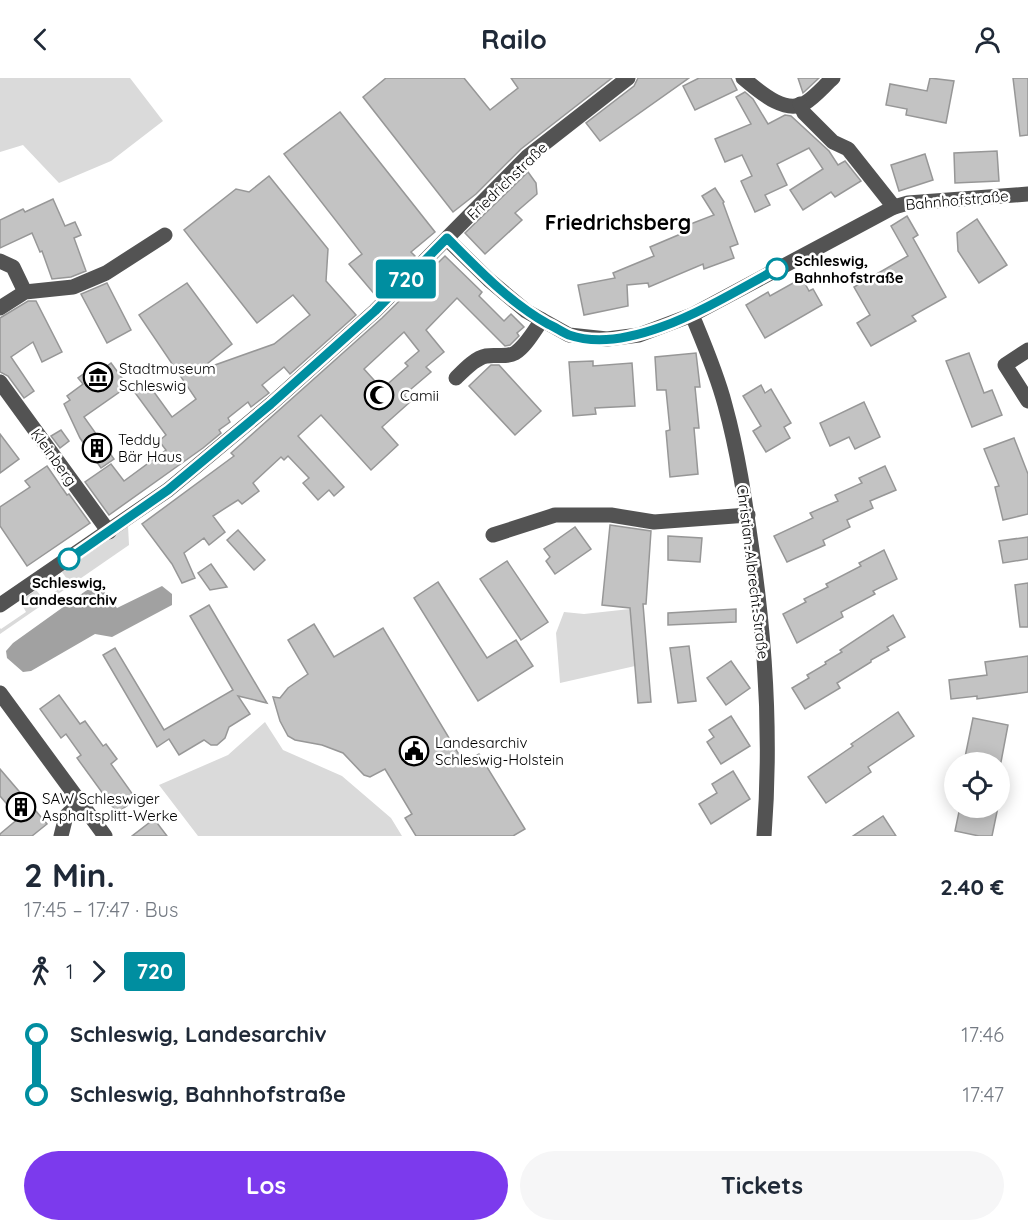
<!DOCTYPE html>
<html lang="de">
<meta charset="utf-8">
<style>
:root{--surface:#fff;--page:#f6f6f7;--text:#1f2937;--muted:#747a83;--accent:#7c3aed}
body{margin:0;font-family:Quicksand,sans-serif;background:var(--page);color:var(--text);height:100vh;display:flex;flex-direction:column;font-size:22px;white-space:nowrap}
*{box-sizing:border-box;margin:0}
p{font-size:20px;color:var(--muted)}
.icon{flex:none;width:33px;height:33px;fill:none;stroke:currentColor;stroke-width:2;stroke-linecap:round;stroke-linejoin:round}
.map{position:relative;height:758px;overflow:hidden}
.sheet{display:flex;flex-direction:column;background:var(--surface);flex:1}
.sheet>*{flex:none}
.badge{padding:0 12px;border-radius:4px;font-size:21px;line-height:39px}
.fabs{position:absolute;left:944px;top:674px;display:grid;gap:12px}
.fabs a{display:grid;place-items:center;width:66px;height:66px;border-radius:50%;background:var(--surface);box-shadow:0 3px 15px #0003;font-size:30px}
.map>.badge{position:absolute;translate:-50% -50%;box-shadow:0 0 0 3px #fff}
.legs{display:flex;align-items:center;gap:9px;height:66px;padding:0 24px;font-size:20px}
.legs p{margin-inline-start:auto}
.headline{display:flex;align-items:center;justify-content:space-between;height:102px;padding:0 24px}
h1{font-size:33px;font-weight:800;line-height:45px}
.cta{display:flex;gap:12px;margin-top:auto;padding:12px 24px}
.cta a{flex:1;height:69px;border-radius:36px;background:var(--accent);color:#fff;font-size:24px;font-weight:800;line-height:69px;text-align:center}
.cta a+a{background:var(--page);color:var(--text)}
ul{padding:0 24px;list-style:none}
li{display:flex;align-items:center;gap:21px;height:60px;font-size:22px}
li i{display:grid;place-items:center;width:9px;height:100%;margin:0 8px;background:currentColor}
li i::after{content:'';width:15px;height:15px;margin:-8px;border:4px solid;border-radius:50%;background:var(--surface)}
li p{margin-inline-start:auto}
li:first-child i{background:linear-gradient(#0000 50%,currentColor 0)}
li:last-child i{background:linear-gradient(currentColor 50%,#0000 0)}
header{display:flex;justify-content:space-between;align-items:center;height:78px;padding:0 24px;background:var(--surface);font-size:27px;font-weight:800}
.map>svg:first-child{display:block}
.green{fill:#dadada}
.water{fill:#a1a1a1}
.building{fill:#c3c3c3;stroke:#979797;stroke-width:1.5;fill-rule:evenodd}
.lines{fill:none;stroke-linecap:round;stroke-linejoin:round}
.minor{stroke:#535353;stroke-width:15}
.line-1-casing{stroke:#fff;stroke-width:14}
.line-1{stroke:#008ea0;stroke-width:9}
.stop-1-dot{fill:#fff;stroke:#008ea0;stroke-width:3}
.labels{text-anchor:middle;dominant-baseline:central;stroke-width:5;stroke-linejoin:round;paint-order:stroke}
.street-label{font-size:15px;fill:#000;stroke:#fff}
.stop-label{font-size:15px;font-weight:bold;fill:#000;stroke:#fff;text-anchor:start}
.poi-label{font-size:15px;fill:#000;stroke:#fff;text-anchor:start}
.district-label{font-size:21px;font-weight:bold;fill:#000;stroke:#fff}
</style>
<header><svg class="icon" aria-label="back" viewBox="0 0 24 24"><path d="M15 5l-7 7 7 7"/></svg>Railo<svg class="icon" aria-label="person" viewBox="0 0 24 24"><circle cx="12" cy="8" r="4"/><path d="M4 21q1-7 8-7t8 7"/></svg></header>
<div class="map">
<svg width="1028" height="758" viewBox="0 0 1028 758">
<rect width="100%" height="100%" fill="#fff"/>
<g class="green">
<path d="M 0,0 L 130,0 L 163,43 L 111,83 L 59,105 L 23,67 L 0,74 Z"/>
<path d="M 128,448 L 129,467 L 0,556 L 0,550 L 1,551 L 26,534 L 20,523 L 36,512 L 44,521 L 69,504 L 62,494 Z"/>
<path d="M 630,531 L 635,588 L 560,605 L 556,555 L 564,534 L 584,536 Z"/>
<path d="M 265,644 L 283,672 L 342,698 L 391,740 L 402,758 L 198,758 L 159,707 L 228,677 Z"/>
</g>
<path class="water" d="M 162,508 L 172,516 L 172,527 L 112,559 L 95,556 L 31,593 L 23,594 L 7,580 L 6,573 L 13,565 L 87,512 L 102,511 L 117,530 Z"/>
<g class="building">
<path d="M 386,0 L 464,0 L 490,32 L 518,10 L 511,0 L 612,0 L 521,71 L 476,116 L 453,134 L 363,19 Z"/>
<path d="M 638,0 L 689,0 L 600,63 L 586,45 L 634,8 Z"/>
<path d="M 699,0 L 731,0 L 737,12 L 695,32 L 683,8 Z"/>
<path d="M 798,0 L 819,0 L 803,15 Z"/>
<path d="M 930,0 L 954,3 L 946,45 L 906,37 L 907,31 L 886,27 L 890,6 L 927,13 Z"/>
<path d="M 1013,0 L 1028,0 L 1028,57 L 1020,58 Z"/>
<path d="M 745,14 L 753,21 L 768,46 L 785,37 L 791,38 L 829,73 L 838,87 L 845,83 L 861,103 L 835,119 L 831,114 L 803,132 L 790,112 L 823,91 L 809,70 L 777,86 L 787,107 L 765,117 L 770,127 L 755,134 L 741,103 L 752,98 L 742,77 L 725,84 L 715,61 L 751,46 L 736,19 Z"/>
<path d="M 340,34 L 435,154 L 411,174 L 415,178 L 376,218 L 349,186 L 362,176 L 284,76 Z"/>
<path d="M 997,73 L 999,103 L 955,105 L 954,75 Z"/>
<path d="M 925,76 L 933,102 L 899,113 L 891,87 Z"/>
<path d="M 528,94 L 536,105 L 537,116 L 515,135 L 522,142 L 485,176 L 465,155 Z"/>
<path d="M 269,98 L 328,171 L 326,203 L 356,237 L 290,296 L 284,289 L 262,307 L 269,315 L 251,329 L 248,324 L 228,340 L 230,344 L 219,352 L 221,355 L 203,370 L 109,437 L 85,404 L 111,386 L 124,403 L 166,372 L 159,363 L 166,357 L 133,312 L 146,303 L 172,339 L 196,321 L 139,237 L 187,205 L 232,266 L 198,293 L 274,266 L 310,237 L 293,217 L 257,245 L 184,152 L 236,111 L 249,114 Z"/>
<path d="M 715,110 L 724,124 L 723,125 L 738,166 L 730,169 L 734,180 L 704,191 L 703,186 L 649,209 L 648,205 L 627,207 L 628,228 L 584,237 L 578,207 L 615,200 L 613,195 L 654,178 L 650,169 L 690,152 L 688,147 L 714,137 L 702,118 Z"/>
<path d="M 53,121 L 65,148 L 75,144 L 81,157 L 74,160 L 86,193 L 71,199 L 52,201 L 42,173 L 40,174 L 32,155 L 0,170 L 0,142 L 23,131 L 25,134 Z"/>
<path d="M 907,138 L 918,157 L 913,160 L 946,219 L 912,238 L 916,243 L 871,268 L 857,245 L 870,237 L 854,209 L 908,178 L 891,148 Z"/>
<path d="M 977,141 L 1007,187 L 979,205 L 958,173 L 957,155 Z"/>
<path d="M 445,178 L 482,214 L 479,218 L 504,243 L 511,236 L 524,249 L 517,255 L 519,258 L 510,267 L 505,268 L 457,220 L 426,252 L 444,274 L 426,289 L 431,294 L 404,317 L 410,324 L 382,349 L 398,367 L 371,392 L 321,337 L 298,358 L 344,409 L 334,418 L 329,412 L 318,422 L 303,405 L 309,400 L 288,378 L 284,382 L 281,379 L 253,405 L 259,413 L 242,426 L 238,422 L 213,438 L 225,454 L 209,467 L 204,460 L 184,475 L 195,500 L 182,505 L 172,486 L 142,446 L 234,378 L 231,375 L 382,240 ZM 404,254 L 419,273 L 405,285 L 408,288 L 382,311 L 364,291 Z"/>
<path d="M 802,200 L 809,213 L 813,211 L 822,227 L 765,260 L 746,227 L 768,214 L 770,218 Z"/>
<path d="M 107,205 L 131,252 L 107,265 L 81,216 Z"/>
<path d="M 28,223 L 36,223 L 62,274 L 42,284 L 33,264 L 11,279 L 34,313 L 24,320 L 8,298 L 0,294 L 0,240 Z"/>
<path d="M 696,275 L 700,309 L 695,309 L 699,350 L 694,350 L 698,396 L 670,399 L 666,353 L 670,352 L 666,312 L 657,312 L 655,279 Z"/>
<path d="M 969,275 L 984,315 L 992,312 L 1002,337 L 972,349 L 946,283 Z"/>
<path d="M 593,283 L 593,288 L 632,285 L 635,328 L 595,330 L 596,336 L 573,338 L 569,284 Z"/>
<path d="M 111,285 L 128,308 L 84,339 L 114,381 L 101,390 L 80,360 L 64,326 L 70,322 L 67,318 L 83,306 L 78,300 L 89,292 L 94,298 Z"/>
<path d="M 491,287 L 499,287 L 541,333 L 515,357 L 469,308 Z"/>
<path d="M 761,307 L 765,315 L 771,311 L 791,345 L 784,349 L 790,360 L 766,374 L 753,353 L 761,348 L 743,318 Z"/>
<path d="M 864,324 L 880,359 L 855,371 L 849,359 L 830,368 L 820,345 Z"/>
<path d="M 61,352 L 69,363 L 60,370 L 51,358 Z"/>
<path d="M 0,356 L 19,381 L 0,395 Z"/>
<path d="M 1014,360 L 1028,396 L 1028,436 L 1003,442 L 995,409 L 999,408 L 984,371 Z"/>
<path d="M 47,388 L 67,417 L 69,416 L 90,445 L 27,488 L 0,448 L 0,429 L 30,409 L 25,403 Z"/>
<path d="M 885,388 L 896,412 L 870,423 L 873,430 L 847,442 L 850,449 L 823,462 L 825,467 L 787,484 L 774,458 L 813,440 L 810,435 L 838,423 L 835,417 L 862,405 L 859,400 Z"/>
<path d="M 610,447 L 651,453 L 646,526 L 643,526 L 651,624 L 638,625 L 630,530 L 602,527 Z"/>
<path d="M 575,449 L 591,471 L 555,496 L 546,483 L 550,479 L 544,471 Z"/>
<path d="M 238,452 L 265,482 L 254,492 L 227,462 Z"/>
<path d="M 668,458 L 702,460 L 700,484 L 668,482 Z"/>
<path d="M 1028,459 L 1028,481 L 1003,485 L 999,463 Z"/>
<path d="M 884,472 L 897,501 L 873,513 L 875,516 L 841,534 L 843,539 L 797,565 L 783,536 L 806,524 L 804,521 L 828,509 L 826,506 L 861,488 L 859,485 Z"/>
<path d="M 507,483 L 548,544 L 521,562 L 480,501 Z"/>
<path d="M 211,486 L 227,509 L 210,512 L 198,495 Z"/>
<path d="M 438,504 L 487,580 L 516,562 L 533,588 L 478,623 L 414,520 Z"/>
<path d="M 1028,505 L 1028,549 L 1020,549 L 1015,507 Z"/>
<path d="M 209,527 L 267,625 L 238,618 L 250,636 L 229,649 L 225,660 L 217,667 L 211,667 L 204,662 L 179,677 L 169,661 L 157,669 L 103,577 L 115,570 L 164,652 L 233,612 L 190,538 Z"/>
<path d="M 736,531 L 736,544 L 668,547 L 668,535 Z"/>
<path d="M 893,537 L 905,559 L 887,569 L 889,572 L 871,582 L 871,584 L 837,605 L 840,610 L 805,631 L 792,610 L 809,600 L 807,597 L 826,586 L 825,584 L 842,574 L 840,572 Z"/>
<path d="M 314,546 L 334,579 L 383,550 L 464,685 L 479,676 L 525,751 L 513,758 L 416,758 L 405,740 L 412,736 L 385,691 L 370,699 L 364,697 L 343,675 L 322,667 L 295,662 L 288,658 L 280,643 L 273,619 L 280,620 L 288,610 L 308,596 L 288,562 Z"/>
<path d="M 689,568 L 696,623 L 678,625 L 670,570 Z"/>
<path d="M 1028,578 L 1028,614 L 977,621 L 977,618 L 951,621 L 949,602 L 987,597 L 985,584 Z"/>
<path d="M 731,583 L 750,610 L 726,627 L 707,600 Z"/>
<path d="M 59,617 L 80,646 L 85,643 L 103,668 L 106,666 L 117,681 L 111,686 L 136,721 L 117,735 L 77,680 L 81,677 L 66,656 L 61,660 L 40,631 Z"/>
<path d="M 898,634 L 914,658 L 868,689 L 871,694 L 826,725 L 808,699 L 853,668 L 851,666 Z"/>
<path d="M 731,638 L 750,668 L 721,686 L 707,664 L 714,659 L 709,652 Z"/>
<path d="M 973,640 L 1008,647 L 1001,684 L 964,684 Z"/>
<path d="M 0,691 L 47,746 L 32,758 L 0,758 L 0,756 L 19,740 L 0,718 Z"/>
<path d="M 733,693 L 750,721 L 711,746 L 699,726 L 717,715 L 712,706 Z"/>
<path d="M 960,729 L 998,729 L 992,758 L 979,758 L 955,753 Z"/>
<path d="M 883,738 L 896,758 L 853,758 Z"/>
<path d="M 154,741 L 167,758 L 132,758 Z"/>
</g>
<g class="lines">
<g class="minor">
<path d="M 743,0 C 758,12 784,37 805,25 C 815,19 824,8 833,0"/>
<path d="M 800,26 L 804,35 L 833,64 L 848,71 L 894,129"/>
<path d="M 447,161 L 489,202 L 526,233 L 569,257 L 607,261 L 639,257 L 692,237 L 894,129 L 908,125 L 1028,116"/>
<path d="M 0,183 L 13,189 L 25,214"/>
<path d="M 0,230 L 25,214 L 73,209 L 106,195 L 165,157"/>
<path d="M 692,237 C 704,266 717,296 725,327 C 740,381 747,438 755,493 C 767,583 771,668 764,758"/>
<path d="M 1028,272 L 1005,287 L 1028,323"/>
<path d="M 456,300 C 464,292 475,280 486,278 C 496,276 506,280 515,275 C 526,268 534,253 542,242"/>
<path d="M 0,304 L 109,454"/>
<path d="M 493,457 L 555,437 L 611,437 L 654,444 L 748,437"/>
<path d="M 0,527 L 168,412 L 271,326 L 375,233 L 527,79 L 628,0"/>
<path d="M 0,615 L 105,758"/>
<path d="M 61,758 L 66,738 L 80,724"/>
</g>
</g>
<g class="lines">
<g class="line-1-casing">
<path id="line-1" d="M 69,481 L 168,412 L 271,326 L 375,233 L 447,160 C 479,192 509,224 548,246 C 555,249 562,254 569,257 C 633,279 722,220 777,191"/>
</g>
<use href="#line-1" class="line-1"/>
</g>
<defs>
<g id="museum-ring" transform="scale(1.5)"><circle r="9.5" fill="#fff" stroke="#000" stroke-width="1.5"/><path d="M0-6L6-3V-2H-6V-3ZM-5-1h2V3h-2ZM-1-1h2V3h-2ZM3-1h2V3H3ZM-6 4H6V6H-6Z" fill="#000"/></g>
<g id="mosque-ring" transform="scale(1.5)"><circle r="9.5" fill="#fff" stroke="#000" stroke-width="1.5"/><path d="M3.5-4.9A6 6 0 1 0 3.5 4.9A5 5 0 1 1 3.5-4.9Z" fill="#000"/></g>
<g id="building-ring" transform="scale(1.5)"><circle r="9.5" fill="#fff" stroke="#000" stroke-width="1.5"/><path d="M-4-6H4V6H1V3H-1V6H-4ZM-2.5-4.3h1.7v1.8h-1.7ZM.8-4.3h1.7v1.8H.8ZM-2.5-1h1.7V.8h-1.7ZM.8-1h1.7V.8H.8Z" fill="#000"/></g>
<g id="civic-ring" transform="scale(1.5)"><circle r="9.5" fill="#fff" stroke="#000" stroke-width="1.5"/><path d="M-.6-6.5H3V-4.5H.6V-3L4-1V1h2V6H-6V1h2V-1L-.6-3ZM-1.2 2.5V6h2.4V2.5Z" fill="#000"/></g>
</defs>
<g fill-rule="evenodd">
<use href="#museum-ring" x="98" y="299"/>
<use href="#mosque-ring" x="379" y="317"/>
<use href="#building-ring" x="97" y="370"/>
<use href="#civic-ring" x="414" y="673"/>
<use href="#building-ring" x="21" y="729"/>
</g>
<g class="stop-1-dot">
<circle cx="777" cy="191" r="10"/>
<circle cx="69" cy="481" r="10"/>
</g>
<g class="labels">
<g class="street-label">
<text transform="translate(507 103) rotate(-44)">Friedrichstraße</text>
<text transform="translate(957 122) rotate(-5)">Bahnhofstraße</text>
<text transform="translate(54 379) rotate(54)">Kleinberg</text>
<text transform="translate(753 494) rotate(83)">Christian-Albrecht-Straße</text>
</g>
<g class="stop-label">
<text x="794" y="182">Schleswig,<tspan x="794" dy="17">Bahnhofstraße</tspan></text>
<text x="69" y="504" text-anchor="middle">Schleswig,<tspan x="69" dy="17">Landesarchiv</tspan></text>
</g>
<g class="poi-label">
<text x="119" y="290">Stadtmuseum<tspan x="119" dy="17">Schleswig</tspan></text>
<text x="400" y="317">Camii</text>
<text x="118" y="361">Teddy<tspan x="118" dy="17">Bär Haus</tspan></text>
<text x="435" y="664">Landesarchiv<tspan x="435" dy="17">Schleswig-Holstein</tspan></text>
<text x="42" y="720">SAW Schleswiger<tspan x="42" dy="17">Asphaltsplitt-Werke</tspan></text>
</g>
<g class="district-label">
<text x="618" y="144">Friedrichsberg</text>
</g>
</g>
</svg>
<div class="fabs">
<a><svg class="icon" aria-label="locate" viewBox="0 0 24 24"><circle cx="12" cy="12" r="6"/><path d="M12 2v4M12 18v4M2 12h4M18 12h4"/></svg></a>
</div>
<b class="badge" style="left:406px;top:201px;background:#008ea0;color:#fff">720</b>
</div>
<section class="sheet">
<div class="headline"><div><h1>2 Min.</h1><p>17:45 – 17:47 · Bus</p></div><b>2.40 €</b></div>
<div class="legs"><svg class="icon" aria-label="walk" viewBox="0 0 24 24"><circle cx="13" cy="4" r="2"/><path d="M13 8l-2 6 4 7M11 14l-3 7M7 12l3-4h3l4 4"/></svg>1<svg class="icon" aria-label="forward" viewBox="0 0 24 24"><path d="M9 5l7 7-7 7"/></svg><b class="badge" style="background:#008ea0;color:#fff">720</b></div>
<ul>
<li><i style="color:#008ea0"></i><b>Schleswig, Landesarchiv</b><p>17:46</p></li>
<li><i style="color:#008ea0"></i><b>Schleswig, Bahnhofstraße</b><p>17:47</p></li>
</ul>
<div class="cta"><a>Los</a><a>Tickets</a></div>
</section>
